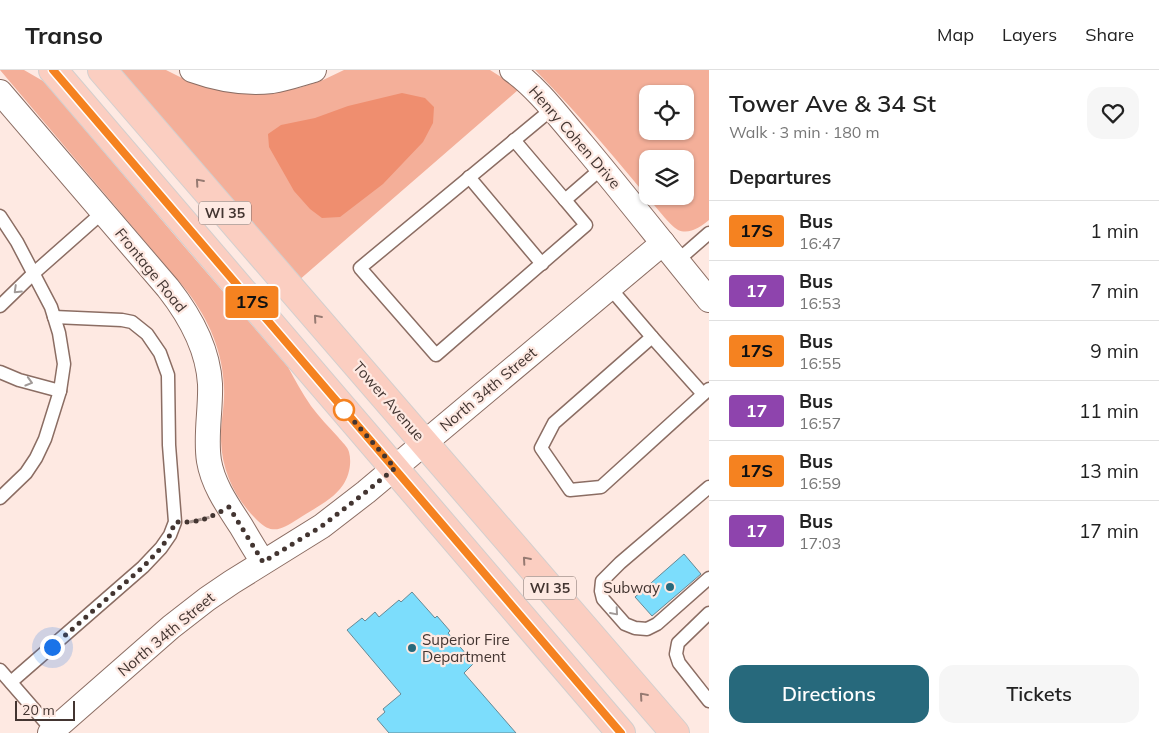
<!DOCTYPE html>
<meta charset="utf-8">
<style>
:root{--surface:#fff;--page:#f6f6f6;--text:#222;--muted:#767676;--line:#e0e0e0;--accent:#27697c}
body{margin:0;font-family:Mulish,sans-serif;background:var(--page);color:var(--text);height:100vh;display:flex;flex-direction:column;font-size:19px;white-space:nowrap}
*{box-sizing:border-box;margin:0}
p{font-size:16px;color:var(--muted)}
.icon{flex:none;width:28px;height:28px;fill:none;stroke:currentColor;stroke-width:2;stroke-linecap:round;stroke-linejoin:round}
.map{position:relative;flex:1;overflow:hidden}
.panel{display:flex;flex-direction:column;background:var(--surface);width:450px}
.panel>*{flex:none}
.badge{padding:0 10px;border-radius:4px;font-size:18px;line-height:32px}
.tools{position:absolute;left:639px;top:15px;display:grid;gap:10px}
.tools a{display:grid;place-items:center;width:55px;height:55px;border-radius:10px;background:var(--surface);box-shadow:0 1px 4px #0004;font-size:25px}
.scale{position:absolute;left:15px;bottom:12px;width:60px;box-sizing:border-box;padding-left:5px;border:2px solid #433531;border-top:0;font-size:14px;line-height:18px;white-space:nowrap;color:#433531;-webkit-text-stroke:4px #fee9e2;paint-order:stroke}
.you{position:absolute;width:25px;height:25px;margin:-12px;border:4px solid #fff;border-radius:50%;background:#1a73e8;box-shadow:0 0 0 8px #1a73e833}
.map>.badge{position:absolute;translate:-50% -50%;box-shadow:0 0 0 2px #fff}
h2{padding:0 20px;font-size:19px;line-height:45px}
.round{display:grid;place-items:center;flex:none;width:52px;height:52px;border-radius:15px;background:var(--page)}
.overview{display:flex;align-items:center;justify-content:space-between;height:85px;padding:0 20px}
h1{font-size:24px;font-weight:600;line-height:38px}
.action{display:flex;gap:10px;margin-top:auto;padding:10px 20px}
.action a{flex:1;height:58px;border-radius:15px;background:var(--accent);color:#fff;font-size:20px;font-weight:600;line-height:58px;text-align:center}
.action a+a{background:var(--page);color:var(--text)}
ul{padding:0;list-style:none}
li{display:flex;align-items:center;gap:15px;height:60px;padding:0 20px;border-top:1px solid var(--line)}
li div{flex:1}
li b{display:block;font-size:19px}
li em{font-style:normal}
li .badge{min-width:55px;font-weight:700;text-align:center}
header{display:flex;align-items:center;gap:30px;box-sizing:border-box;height:70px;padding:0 25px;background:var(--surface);border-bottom:1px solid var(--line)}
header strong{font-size:24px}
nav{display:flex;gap:28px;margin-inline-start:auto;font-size:18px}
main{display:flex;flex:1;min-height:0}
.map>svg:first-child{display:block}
.green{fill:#f4af99;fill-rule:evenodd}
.water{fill:#ef8e6f}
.building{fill:#7cddfc;stroke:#678995}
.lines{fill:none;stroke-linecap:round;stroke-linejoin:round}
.service-casing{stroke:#8b6d63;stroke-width:15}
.minor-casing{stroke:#8b6d63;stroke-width:26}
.primary-casing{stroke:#d2cfce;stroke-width:30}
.path{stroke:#a89690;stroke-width:3;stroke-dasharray:4 4;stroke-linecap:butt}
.service{stroke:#fff;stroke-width:12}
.minor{stroke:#fff;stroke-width:24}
.primary{stroke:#fbcec1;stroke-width:28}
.oneway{stroke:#967a72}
.oneway2{stroke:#a19a98}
.line-casing{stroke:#fff;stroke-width:11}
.line{stroke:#f58220;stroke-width:8}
.walk{stroke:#433531;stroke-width:5;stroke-dasharray:0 9}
.stop-dot{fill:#fff;stroke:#f58220;stroke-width:2.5}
.poi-dot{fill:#27697c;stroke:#fee9e2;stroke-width:2}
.labels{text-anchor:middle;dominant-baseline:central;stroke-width:4.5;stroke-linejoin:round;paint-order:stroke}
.shield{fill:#fee9e2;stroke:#7b6b66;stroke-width:1}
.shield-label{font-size:14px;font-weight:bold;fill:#433531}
.street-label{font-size:15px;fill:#433531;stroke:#fee9e2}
.poi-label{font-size:15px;fill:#433531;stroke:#fee9e2;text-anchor:end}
</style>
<header>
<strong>Transo</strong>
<nav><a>Map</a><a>Layers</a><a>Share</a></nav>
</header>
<main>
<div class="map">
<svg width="709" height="663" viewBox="0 0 709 663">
<rect width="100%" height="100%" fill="#fee9e2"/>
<g class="green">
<path d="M 0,0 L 24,0 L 43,11 L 54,23 L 177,168 L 288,297 C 295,310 302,323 311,336 C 319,347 329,357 338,367 C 342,372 348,377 349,382 C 352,393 349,406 343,415 C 333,430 313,439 298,449 C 283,458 273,466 258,451 C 236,430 222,402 221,371 C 220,354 225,336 224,318 C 223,282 209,250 187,221 Z"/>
<path d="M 118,0 L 166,0 L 186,10 L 213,18 L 275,22 L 299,18 L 323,10 L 344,0 L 490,0 L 509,12 L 518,20 L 298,211 Z"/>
<path d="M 535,0 L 709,0 L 709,150 C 701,157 689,165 678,160 C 673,157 669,152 665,148 C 623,98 581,46 535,0 ZM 648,24 L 685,24 L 685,61 L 648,61 ZM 648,89 L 685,89 L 685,126 L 648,126 Z"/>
</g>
<path class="water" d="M 402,23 L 425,28 L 434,37 L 433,53 L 423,72 L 383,114 L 340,147 L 322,148 L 310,139 L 294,121 L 269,77 L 268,64 L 281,55 L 315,48 L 348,36 Z"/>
<g class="building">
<path d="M 684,484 L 701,504 L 652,546 L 635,527 Z"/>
<path d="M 412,522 L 435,548 L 437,546 L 450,561 L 448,563 L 474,593 L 464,603 L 516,663 L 389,663 L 377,649 L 385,642 L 383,639 L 401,624 L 347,560 L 362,548 L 365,551 L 375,542 L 379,547 L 399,530 L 401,532 Z"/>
</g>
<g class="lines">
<g class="service-casing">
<g id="service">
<path d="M 552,39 L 360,198 L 436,285 L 586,155 L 565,130 L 602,98"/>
<path d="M 514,70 L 565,130"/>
<path d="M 469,107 L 542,194"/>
<path d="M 0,146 L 17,172 L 51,237 L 59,263 L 64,294 L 60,321 L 45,369 L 36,388 L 26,403 L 0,428"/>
<path d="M 677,191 L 709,163"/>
<path d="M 610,218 L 652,267 L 554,353 L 541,378 L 570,420 L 601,417 L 709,319"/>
<path d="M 0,236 L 34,203 L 103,142"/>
<path d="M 652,267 L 703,324"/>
<path d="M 0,302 L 19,310 L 60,321"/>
<path d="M 709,417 L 620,493 L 602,511 L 601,521 L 603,529 L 625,554 L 635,558 L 647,559 L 657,554 L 709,508"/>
<path d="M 709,543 L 678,573 L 676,584 L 679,593 L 709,631"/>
<path d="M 0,600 L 53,661"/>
<path d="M 11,612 L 143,497 L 161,478 L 170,465 L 175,452 L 169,375 L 168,305 L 160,283 L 147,264 L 132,252 L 122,250 L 54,247"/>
</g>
</g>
<g class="minor-casing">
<g id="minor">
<path d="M 192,0 C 217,9 246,14 272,11 C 286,9 300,4 314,0"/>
<path d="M 512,0 C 539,19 561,50 583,75 C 626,126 667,179 709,230"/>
<path d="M 0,22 L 168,218 C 190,246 208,278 210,314 C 211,340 205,366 209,391 C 213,415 228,436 241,456 C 248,468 255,480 263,492"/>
<path d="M 50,663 L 171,557 L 207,529 L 232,512 L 322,456 L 366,422 L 663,173"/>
</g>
</g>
<g class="primary-casing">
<g id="primary">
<path d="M 53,0 L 621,663"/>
<path d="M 102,0 L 675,663"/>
</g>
</g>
<path class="path" d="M 190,452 L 211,447"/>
<use href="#service" class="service"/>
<use href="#minor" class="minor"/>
<use href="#primary" class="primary"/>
</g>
<defs><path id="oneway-chevron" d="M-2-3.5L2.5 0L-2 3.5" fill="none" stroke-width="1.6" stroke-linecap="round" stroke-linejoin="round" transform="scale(1.25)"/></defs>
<g class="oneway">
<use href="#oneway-chevron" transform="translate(199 112) rotate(-131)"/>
<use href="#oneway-chevron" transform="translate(317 248) rotate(-131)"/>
<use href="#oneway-chevron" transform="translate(526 490) rotate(-131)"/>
<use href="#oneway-chevron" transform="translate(643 626) rotate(-131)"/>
</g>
<g class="oneway2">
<use href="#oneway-chevron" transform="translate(17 220) rotate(136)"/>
<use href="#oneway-chevron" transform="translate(29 312) rotate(16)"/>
<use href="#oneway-chevron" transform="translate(615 542) rotate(49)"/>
</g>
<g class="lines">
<g class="line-casing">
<path id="line" d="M 53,0 L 621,663"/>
</g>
<use href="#line" class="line"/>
<path class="walk" d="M 52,577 L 143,497 L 161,478 L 170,465 L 175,452 C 200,453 207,449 229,437 L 263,492 L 322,456 L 366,422 L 395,398 L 344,340"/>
</g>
<circle class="stop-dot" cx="344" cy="340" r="10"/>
<g class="poi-dot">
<circle cx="670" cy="517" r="5"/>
<circle cx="412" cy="578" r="5"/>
</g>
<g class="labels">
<g class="shield">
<rect x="199" y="131.5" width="52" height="23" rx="4"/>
<rect x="524" y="506.5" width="52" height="23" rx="4"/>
</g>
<g class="shield-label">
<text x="225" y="143">WI 35</text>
<text x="550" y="518">WI 35</text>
</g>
<g class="street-label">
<text transform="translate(575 67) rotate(49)">Henry Cohen Drive</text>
<text transform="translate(151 200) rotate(51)">Frontage Road</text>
<text transform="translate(488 319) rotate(-40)">North 34th Street</text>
<text transform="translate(389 331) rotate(49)">Tower Avenue</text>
<text transform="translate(166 564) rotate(-40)">North 34th Street</text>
</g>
<g class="poi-label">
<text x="660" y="517">Subway</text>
<text x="422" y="569" text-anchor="start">Superior Fire<tspan x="422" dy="17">Department</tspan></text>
</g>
</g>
</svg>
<div class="tools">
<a><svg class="icon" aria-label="locate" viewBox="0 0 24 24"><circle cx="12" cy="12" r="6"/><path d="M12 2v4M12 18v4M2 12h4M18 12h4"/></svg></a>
<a><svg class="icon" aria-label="layers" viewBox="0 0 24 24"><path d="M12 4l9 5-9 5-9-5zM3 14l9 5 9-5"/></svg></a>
</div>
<div class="scale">20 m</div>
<div class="you" style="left:52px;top:577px"></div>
<b class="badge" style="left:252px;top:232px;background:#f58220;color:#111">17S</b>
</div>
<section class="panel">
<div class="overview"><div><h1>Tower Ave &amp; 34 St</h1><p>Walk · 3 min · 180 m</p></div><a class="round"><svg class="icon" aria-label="heart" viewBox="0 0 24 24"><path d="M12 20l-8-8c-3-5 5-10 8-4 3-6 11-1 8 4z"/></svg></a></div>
<h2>Departures</h2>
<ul>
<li><span class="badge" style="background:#f58220;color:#111">17S</span><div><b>Bus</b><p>16:47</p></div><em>1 min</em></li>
<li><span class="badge" style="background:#8e44ad;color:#fff">17</span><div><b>Bus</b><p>16:53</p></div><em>7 min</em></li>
<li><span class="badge" style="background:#f58220;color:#111">17S</span><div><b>Bus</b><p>16:55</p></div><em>9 min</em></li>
<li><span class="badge" style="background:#8e44ad;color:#fff">17</span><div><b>Bus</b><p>16:57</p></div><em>11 min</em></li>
<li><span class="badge" style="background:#f58220;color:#111">17S</span><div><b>Bus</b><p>16:59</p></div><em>13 min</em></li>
<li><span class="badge" style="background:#8e44ad;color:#fff">17</span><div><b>Bus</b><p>17:03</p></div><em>17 min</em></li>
</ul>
<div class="action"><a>Directions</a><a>Tickets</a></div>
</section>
</main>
